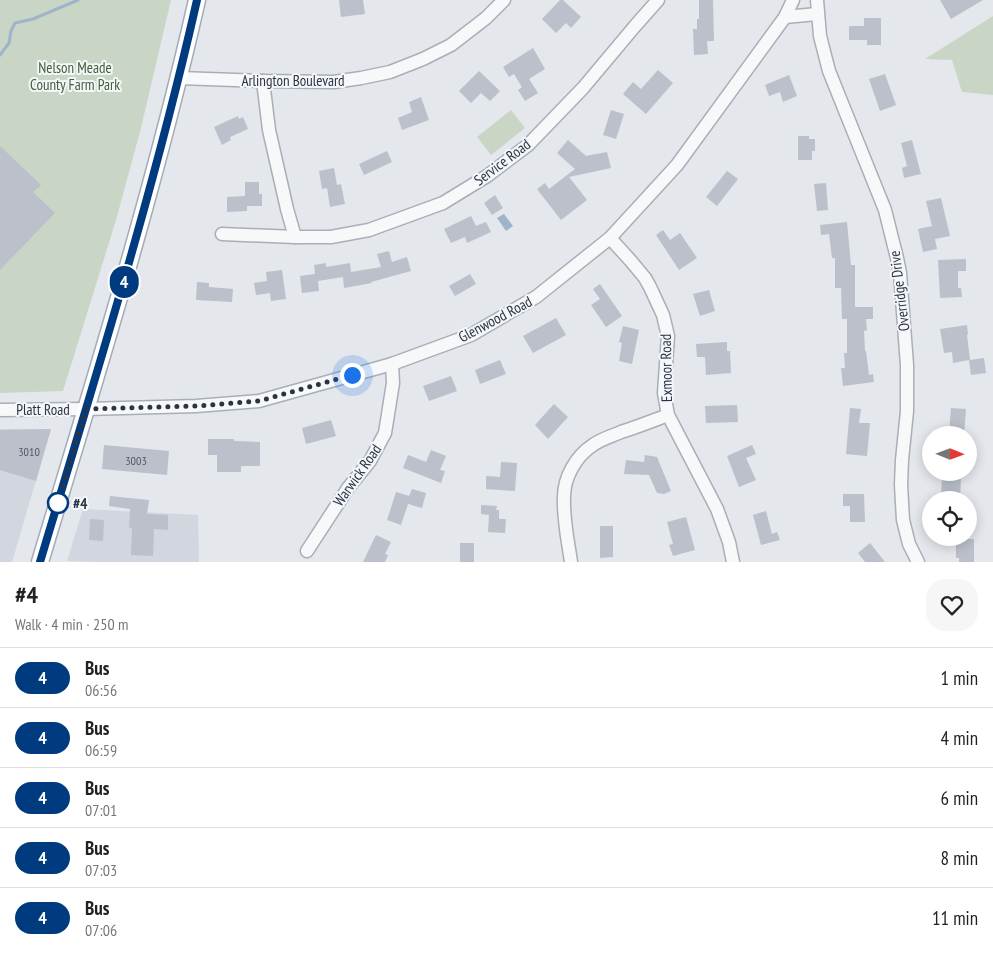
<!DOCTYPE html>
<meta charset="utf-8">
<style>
:root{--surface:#fff;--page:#f6f6f6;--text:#222;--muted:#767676;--line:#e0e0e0}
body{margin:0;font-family:"PT Sans Narrow",sans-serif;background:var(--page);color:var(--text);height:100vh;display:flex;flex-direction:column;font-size:19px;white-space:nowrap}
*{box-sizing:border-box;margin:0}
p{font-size:16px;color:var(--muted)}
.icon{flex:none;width:28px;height:28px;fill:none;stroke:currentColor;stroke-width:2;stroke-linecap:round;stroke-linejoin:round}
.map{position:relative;height:562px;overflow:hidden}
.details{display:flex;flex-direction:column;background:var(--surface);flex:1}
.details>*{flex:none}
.badge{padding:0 10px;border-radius:16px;font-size:18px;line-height:32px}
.needle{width:32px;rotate:91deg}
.buttons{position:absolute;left:922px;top:426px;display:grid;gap:10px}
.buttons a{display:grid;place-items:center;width:55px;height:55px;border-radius:50%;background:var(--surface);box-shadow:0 2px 12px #0003;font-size:25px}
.you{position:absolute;width:25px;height:25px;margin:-12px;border:4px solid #fff;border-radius:50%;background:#1a73e8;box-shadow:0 0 0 8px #1a73e833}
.map>.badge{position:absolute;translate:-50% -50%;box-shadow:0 0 0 2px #fff}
.round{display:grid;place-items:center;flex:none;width:52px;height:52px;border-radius:20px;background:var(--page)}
.overview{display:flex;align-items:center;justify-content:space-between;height:85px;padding:0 15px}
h1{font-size:24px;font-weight:800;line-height:38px}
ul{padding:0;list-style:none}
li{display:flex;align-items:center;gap:15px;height:60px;padding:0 15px;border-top:1px solid var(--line)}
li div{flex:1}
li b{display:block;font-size:19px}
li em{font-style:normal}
li .badge{min-width:55px;font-weight:700;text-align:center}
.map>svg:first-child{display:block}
.built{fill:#d2d6de}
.green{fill:#c9d6c5}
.water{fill:#9fb4cc}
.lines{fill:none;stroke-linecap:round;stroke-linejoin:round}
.stream{stroke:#9fb4cc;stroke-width:3}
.building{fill:#bbc0ca}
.minor-casing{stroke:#a9aeb7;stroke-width:15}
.major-casing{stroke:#a3abb8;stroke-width:19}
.minor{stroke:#f7f8fa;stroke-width:12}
.major{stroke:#fff;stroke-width:16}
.line-casing{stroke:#fff;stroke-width:11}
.line{stroke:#003b80;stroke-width:8}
.walk{stroke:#2b3445;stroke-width:5;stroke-dasharray:0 9}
.stop-dot{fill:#fff;stroke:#003b80;stroke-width:2.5}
.labels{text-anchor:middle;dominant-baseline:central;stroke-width:4;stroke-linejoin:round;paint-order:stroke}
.number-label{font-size:12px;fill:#4f5766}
.park-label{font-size:15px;fill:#3f6138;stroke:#f4f6f9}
.street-label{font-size:15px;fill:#2b3445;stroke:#f4f6f9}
.stop-label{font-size:15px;font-weight:bold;fill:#2b3445;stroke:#f4f6f9;text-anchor:start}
</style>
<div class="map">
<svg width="993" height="562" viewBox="0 0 993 562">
<rect width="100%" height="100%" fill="#e4e7ec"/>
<g class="built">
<path d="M 0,429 L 51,429 L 12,562 L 0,562 Z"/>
<path d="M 83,509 L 198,515 L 199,562 L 97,562 L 67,561 Z"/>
</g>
<g class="green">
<path d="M 0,0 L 171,0 L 141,128 L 116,220 L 63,391 L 0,393 Z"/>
<path d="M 993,16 L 993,95 L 962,92 L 952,60 L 925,59 Z"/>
<path d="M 511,110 L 525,128 L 491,155 L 477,137 Z"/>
</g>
<path class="water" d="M 504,214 L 513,226 L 506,231 L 497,218 Z"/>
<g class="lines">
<path class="stream" d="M 0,55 L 9,43 L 11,31 L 15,23 L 33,19 L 78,0"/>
</g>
<g class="building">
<path d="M 339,0 L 363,0 L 365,14 L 341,17 Z"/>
<path d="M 560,0 L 563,0 L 581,17 L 571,28 L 566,23 L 556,33 L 542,19 Z"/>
<path d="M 699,0 L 713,0 L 714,41 L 707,41 L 708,54 L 694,55 L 693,29 L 697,29 L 697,19 L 699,19 Z"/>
<path d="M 940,0 L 983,0 L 951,19 Z"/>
<path d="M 864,18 L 881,18 L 881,45 L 867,45 L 867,40 L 849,40 L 849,26 L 864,26 Z"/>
<path d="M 533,48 L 545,69 L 529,79 L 538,93 L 525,101 L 518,90 L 522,87 L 514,74 L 509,77 L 503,67 Z"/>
<path d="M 658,70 L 673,83 L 646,114 L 623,94 L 633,82 L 641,89 Z"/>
<path d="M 479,71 L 500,91 L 490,101 L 481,93 L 471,103 L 459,91 Z"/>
<path d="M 885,74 L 896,105 L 880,111 L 869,79 Z"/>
<path d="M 789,75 L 797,96 L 783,102 L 780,92 L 769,96 L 765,85 Z"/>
<path d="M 421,97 L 429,120 L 402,130 L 398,118 L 412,112 L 409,102 Z"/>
<path d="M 611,110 L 624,114 L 616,139 L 603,135 Z"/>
<path d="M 238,116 L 239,119 L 243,117 L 248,129 L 230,137 L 231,140 L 222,145 L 214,127 Z"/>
<path d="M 798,136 L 809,136 L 809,139 L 815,139 L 815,151 L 812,151 L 812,160 L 798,160 Z"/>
<path d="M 568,140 L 586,156 L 607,152 L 611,168 L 569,177 L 587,200 L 561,220 L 537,189 L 545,183 L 549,189 L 575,169 L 557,153 Z"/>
<path d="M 912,140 L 921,174 L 904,178 L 902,168 L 907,166 L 901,143 Z"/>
<path d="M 0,146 L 41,185 L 33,192 L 55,213 L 0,270 Z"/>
<path d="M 387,151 L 392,162 L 364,175 L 359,164 Z"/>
<path d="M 334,168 L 337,185 L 341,184 L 345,204 L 330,207 L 327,188 L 322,189 L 319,171 Z"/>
<path d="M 727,171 L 738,179 L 717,206 L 706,197 Z"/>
<path d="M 245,182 L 259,182 L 259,194 L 262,194 L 262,206 L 247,206 L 247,211 L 227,212 L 227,197 L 245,196 Z"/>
<path d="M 826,183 L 828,210 L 817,211 L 814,184 Z"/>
<path d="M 495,195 L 503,208 L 492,215 L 484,203 Z"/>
<path d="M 941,198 L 950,236 L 935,239 L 937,249 L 923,252 L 918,229 L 932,226 L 926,201 Z"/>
<path d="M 471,216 L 476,226 L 486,222 L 491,232 L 467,243 L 465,237 L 451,243 L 444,229 Z"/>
<path d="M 847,222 L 851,265 L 855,265 L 855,307 L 873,307 L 873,319 L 866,319 L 867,330 L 864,331 L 865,351 L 866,351 L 869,375 L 873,374 L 874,382 L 843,386 L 841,368 L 845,368 L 844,353 L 847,353 L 847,319 L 842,319 L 841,288 L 835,288 L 835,258 L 832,258 L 829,234 L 821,235 L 820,225 Z"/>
<path d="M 663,230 L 670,240 L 680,233 L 697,258 L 679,270 L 656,235 Z"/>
<path d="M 389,251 L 392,262 L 407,257 L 411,271 L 371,282 L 372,283 L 344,288 L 343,277 L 318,281 L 319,291 L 302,293 L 300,276 L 315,274 L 314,265 L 326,263 L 326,267 L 350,263 L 351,272 L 381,267 L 377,254 Z"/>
<path d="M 966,259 L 966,271 L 958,271 L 958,288 L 961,288 L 962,297 L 940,298 L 938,260 Z"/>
<path d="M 282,270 L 286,299 L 271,301 L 270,293 L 256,295 L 254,283 L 267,281 L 266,272 Z"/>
<path d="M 470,274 L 476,284 L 455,296 L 449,286 Z"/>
<path d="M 197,282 L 209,283 L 209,287 L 233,289 L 232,302 L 196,300 Z"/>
<path d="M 600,284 L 622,316 L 606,327 L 591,305 L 600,299 L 593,289 Z"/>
<path d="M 709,290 L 715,311 L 700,316 L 693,294 Z"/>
<path d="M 556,318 L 566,335 L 533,353 L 523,336 Z"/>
<path d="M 967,325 L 968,335 L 967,335 L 970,360 L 984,358 L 986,373 L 971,375 L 969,360 L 953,363 L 952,352 L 944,353 L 940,329 Z"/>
<path d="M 623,326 L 639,330 L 632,364 L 619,361 L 622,343 L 619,342 Z"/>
<path d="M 727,342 L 727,351 L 730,351 L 731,373 L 706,375 L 705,357 L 697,357 L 696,344 Z"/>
<path d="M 500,360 L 506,374 L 480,384 L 475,370 Z"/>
<path d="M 451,376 L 457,391 L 429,401 L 423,386 Z"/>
<path d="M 554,404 L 568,417 L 548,439 L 535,425 Z"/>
<path d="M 737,405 L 738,422 L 706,423 L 705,406 Z"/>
<path d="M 850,408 L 861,409 L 859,423 L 870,423 L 867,456 L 846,454 Z"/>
<path d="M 951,408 L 966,409 L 964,435 L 949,435 Z"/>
<path d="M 331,420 L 336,436 L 306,444 L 302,428 Z"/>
<path d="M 51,429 L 36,481 L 0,470 L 0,430 Z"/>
<path d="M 208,439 L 234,439 L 234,441 L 260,442 L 260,466 L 241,466 L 241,472 L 217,472 L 217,455 L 208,455 Z"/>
<path d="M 104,445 L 169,451 L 167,475 L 102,469 Z"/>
<path d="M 752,445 L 756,454 L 746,458 L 756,480 L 739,487 L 727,456 Z"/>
<path d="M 431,450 L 446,456 L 440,470 L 445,471 L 441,483 L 403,468 L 408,455 L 426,462 Z"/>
<path d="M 645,455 L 657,457 L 671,491 L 664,494 L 657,493 L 649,475 L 624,474 L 626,460 L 644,462 Z"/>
<path d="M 501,462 L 517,463 L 515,491 L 486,489 L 486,476 L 500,477 Z"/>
<path d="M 942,477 L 961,478 L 960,500 L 941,500 Z"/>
<path d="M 412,489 L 426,493 L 422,508 L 408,504 L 401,525 L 387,520 L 396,492 L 409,496 Z"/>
<path d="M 843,494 L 864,494 L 865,522 L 850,522 L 850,506 L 843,506 Z"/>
<path d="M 110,496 L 149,500 L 147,514 L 168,515 L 168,530 L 154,529 L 153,556 L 131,555 L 132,528 L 129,528 L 130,509 L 109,506 Z"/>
<path d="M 481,505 L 497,506 L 496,510 L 499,510 L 499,519 L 506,519 L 505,533 L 488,532 L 489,515 L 481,514 Z"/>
<path d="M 766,511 L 772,534 L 777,532 L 780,540 L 761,545 L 753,515 Z"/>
<path d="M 686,517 L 695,550 L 673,556 L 669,545 L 673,544 L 667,522 Z"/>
<path d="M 90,519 L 104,520 L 103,541 L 89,540 Z"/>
<path d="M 600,526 L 613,526 L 613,557 L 600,558 Z"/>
<path d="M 376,535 L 391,542 L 385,554 L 388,555 L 385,562 L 363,562 Z"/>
<path d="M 956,539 L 974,539 L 974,562 L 959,562 L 959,558 L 956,558 Z"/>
<rect x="460" y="543" width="14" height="19"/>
<path d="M 870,543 L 885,562 L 865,562 L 858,553 Z"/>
</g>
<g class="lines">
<g class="minor-casing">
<g id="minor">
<path d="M 817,0 L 820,36 L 829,71 L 885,210 L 897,258 L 900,273 L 907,365 L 907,411 L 902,460 L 901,485 L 903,520 L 909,544 L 918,562"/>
<path d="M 785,17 L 817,14"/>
<path d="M 179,78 L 263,81 L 334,82 L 361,78 L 390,72 L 423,59 L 451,45 L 486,18 L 504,0"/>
<path d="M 263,81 L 269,130 L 287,209 L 295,237"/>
<path d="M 222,234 L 295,237 L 331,237 L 369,230 L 443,203 L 487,176 L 528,145 L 583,88 L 635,26 L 658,0"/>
<path d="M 610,238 L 630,260 L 645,278 L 650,287 L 663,315 L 668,336 L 664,393 L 668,415 L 717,509 L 729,542 L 733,562"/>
<path d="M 0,410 L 86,409 L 196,406 L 259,401 L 392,364 L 471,335 L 536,297 L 610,238 L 677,165 L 785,17 L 793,0"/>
<path d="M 307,551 L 348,488 L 370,461 L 385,433 L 393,383 L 392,364"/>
<path d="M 571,562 C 568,541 563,519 564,497 C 564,477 576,456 593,445 C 601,439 612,436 621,432 C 637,427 652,421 668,415"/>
</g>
</g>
<g class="major-casing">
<path id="major" d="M 40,562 C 96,376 154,190 197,0"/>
</g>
<use href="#minor" class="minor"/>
<use href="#major" class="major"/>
</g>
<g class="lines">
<g class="line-casing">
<path id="line" d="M 40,562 C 96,375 154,190 197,0"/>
</g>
<use href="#line" class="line"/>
<path class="walk" d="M 58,503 L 86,409 L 196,406 L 259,401 L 352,375"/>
</g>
<circle class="stop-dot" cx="58" cy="503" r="10"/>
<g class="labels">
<g class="number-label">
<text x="29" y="451">3010</text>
<text x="136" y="460">3003</text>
</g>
<g class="park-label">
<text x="75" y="67">Nelson Meade<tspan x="75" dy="17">County Farm Park</tspan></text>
</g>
<g class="street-label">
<text x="293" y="80">Arlington Boulevard</text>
<text transform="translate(502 162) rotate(-37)">Service Road</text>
<text transform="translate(899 291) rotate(-97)">Overridge Drive</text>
<text transform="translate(495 319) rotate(-28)">Glenwood Road</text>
<text transform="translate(666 368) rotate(-91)">Exmoor Road</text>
<text x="43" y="409">Platt Road</text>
<text transform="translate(357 475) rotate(-55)">Warwick Road</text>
</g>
<g class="stop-label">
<text x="73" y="503">#4</text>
</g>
</g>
</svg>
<div class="buttons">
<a><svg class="needle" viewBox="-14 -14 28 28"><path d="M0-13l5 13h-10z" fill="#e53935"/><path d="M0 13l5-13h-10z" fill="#767676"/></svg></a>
<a><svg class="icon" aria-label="locate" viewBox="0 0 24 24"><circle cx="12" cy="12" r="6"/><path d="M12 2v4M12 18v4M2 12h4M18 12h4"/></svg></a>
</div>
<div class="you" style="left:352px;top:375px"></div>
<b class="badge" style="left:124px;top:282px;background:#003b80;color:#fff">4</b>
</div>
<section class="details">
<div class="overview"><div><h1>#4</h1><p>Walk · 4 min · 250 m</p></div><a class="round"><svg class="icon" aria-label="heart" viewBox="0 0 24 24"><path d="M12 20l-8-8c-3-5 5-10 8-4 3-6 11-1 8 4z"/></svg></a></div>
<ul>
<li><span class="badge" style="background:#003b80;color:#fff">4</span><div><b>Bus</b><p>06:56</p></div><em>1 min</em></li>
<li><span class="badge" style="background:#003b80;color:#fff">4</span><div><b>Bus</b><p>06:59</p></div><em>4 min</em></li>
<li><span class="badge" style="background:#003b80;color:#fff">4</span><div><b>Bus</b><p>07:01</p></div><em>6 min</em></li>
<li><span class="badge" style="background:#003b80;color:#fff">4</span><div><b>Bus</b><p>07:03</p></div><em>8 min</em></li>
<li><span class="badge" style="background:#003b80;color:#fff">4</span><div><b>Bus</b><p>07:06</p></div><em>11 min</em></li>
</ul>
</section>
